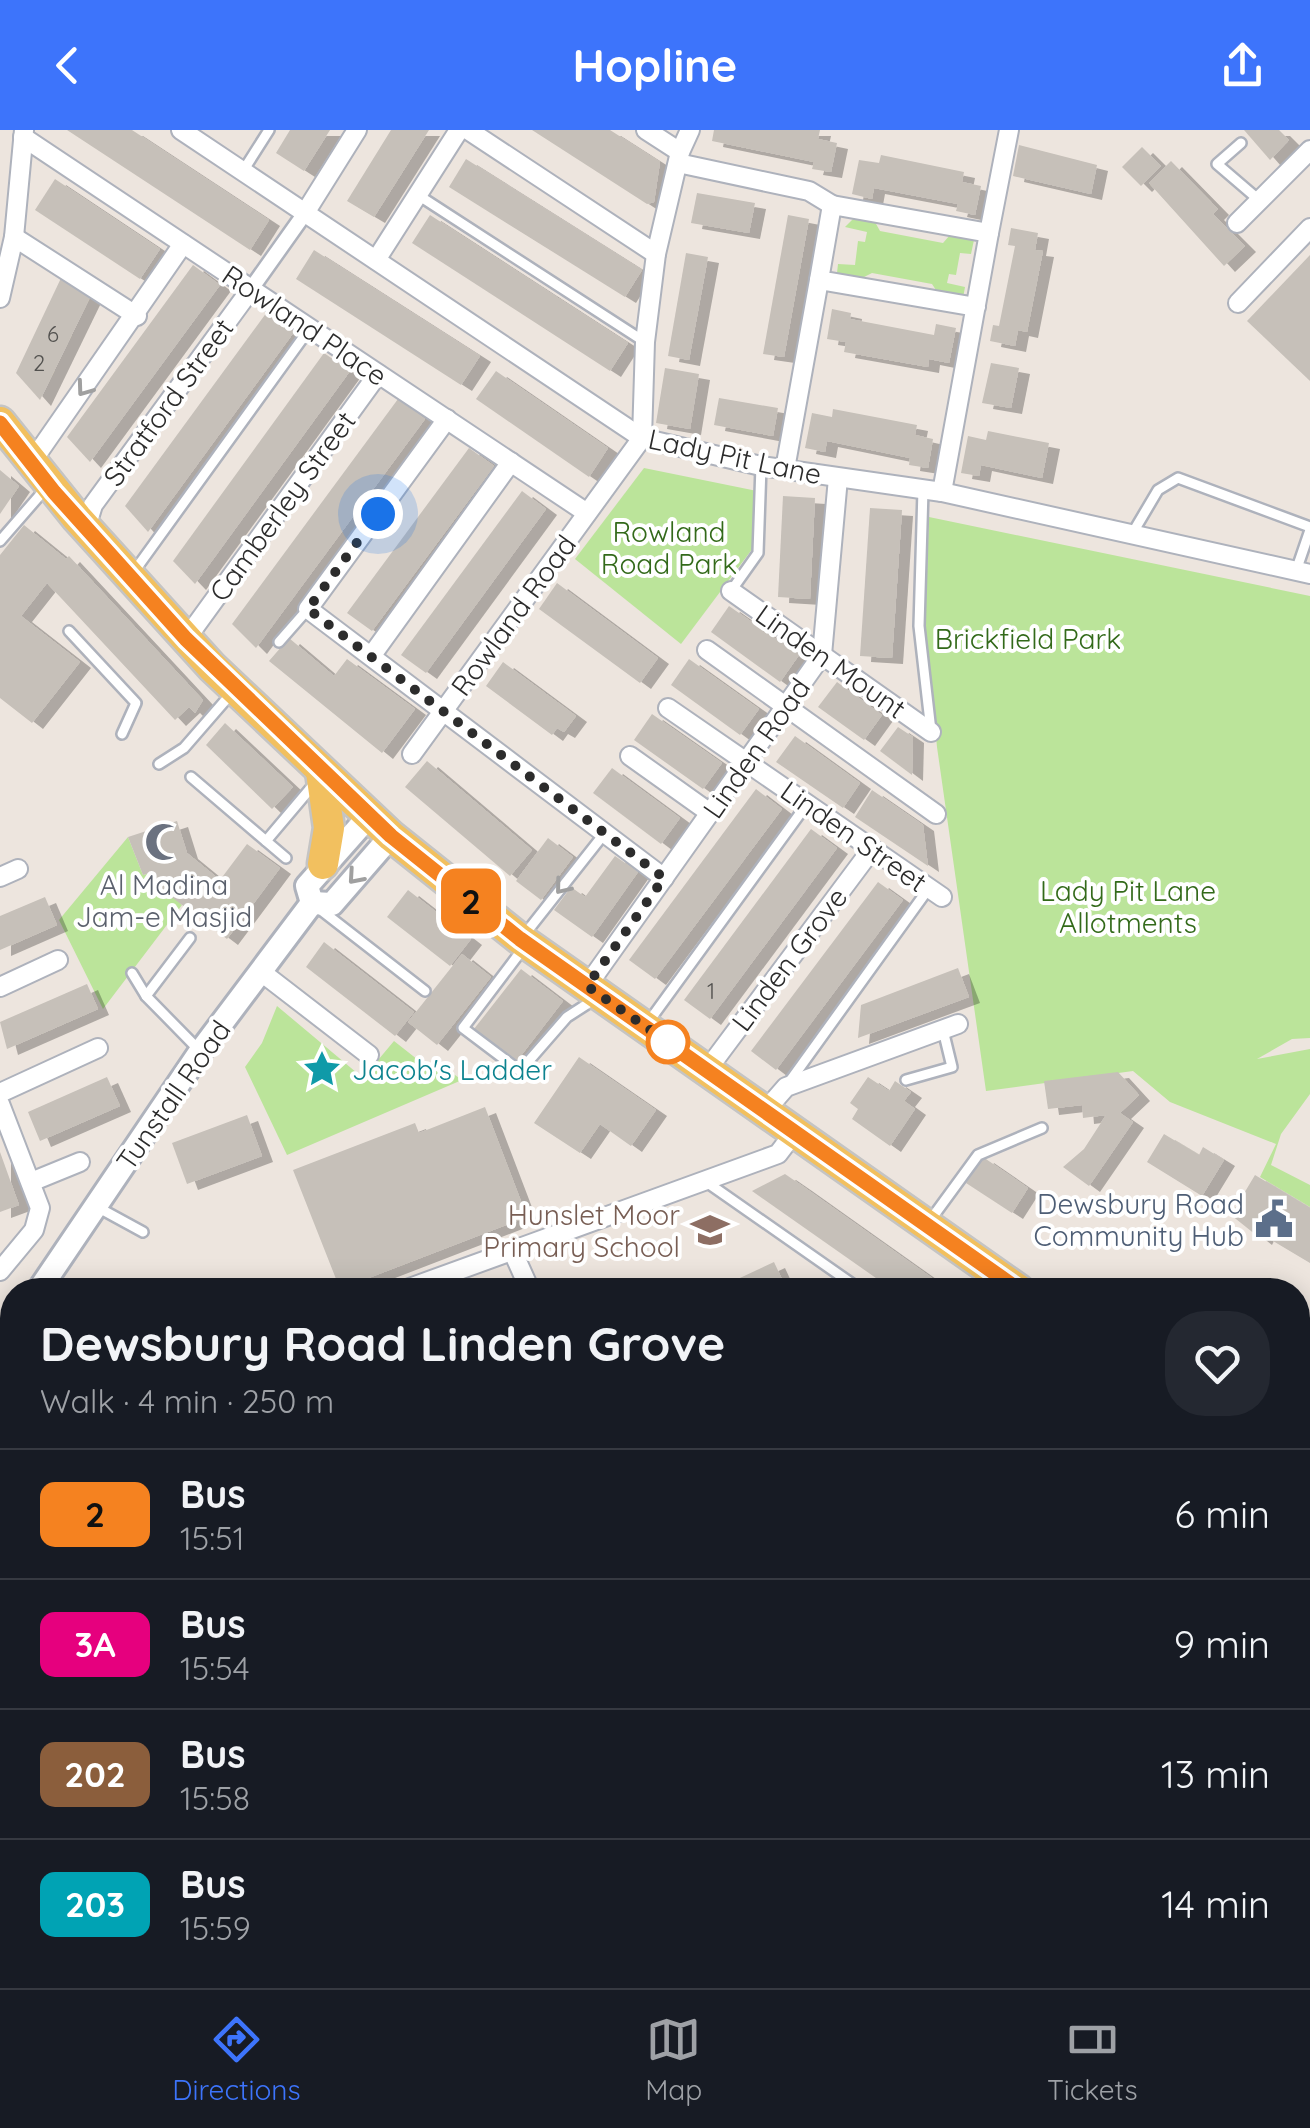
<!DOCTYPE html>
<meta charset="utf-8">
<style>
:root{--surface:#171b24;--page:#242831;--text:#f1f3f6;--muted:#9ea1a6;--line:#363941;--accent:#3d74fb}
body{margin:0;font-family:Quicksand,sans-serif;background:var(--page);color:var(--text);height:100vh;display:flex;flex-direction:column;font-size:38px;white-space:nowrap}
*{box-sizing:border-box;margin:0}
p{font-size:32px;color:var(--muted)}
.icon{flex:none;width:55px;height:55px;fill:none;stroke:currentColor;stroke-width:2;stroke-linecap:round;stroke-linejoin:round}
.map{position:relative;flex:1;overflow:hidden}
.drawer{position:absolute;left:0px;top:1148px;width:1310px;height:712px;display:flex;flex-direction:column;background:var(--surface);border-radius:40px 40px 0 0;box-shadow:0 5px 25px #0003}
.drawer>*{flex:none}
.badge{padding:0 20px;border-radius:15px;font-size:35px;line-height:65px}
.you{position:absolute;width:50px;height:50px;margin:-25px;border:8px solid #fff;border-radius:50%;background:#1a73e8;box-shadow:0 0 0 15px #1a73e833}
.map>.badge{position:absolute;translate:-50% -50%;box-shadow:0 0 0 5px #fff}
.round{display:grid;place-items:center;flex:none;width:105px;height:105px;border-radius:40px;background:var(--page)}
.overview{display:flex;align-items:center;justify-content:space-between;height:170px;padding:0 40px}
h1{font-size:48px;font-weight:700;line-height:75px}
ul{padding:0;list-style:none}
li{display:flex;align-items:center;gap:30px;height:130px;padding:0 40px;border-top:2px solid var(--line)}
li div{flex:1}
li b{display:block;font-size:38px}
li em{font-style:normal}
li .badge{min-width:110px;font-weight:700;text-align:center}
header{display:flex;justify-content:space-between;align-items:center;height:130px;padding:0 40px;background:var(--accent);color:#fff;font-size:45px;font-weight:700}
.dock{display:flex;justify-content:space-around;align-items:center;height:140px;border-top:2px solid var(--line);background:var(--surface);font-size:28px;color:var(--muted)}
.dock a{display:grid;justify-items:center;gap:5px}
.dock .current{color:var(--accent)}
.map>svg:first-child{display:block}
.green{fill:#bbe49a}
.building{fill:#c6c0b9;filter:url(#shadow)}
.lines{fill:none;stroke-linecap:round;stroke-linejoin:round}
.service-casing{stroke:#aeb2bc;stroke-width:14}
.pedestrian-casing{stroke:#aeb2bc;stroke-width:19}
.minor-casing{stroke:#aeb2bc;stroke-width:22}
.tertiary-casing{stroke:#aeb2bc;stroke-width:28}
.primary-casing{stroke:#c4c4c4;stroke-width:35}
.service{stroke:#fff;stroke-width:9}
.pedestrian{stroke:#fff;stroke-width:14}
.minor{stroke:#fff;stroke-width:18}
.tertiary{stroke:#fff;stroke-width:22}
.primary{stroke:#f2c05f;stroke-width:30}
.oneway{stroke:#a0a0a0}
.line-casing{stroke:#fff;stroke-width:22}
.line{stroke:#f58220;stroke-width:15}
.walk{stroke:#2c2c2c;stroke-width:10;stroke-dasharray:0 18}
.stop-dot{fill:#fff;stroke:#f58220;stroke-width:5}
.labels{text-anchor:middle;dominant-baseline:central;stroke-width:8;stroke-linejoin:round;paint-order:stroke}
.number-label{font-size:22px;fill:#52514f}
.street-label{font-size:28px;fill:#2c2c2c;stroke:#fff}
.park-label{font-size:28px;fill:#336a1a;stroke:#fff}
.worship-label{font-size:28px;fill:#5b616d;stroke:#fff}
.culture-label{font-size:28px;fill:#0d838f;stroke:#fff;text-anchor:start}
.service-label{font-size:28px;fill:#4e5e75;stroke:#fff;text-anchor:end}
.education-label{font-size:28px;fill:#785e54;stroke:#fff;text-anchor:end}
</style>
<header><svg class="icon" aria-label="back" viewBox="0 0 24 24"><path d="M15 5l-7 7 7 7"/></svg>Hopline<svg class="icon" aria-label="share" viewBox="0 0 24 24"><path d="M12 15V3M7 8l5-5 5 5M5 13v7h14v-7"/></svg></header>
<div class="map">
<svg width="1310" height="1858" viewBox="0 0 1310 1858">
<defs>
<filter id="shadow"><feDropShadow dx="11" dy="6" stdDeviation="0" flood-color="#0004"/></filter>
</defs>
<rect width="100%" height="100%" fill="#ede5de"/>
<g class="green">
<path d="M 853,89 L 875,92 L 880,101 L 943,113 L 950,105 L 974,110 L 971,124 L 960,123 L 956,145 L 949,144 L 947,153 L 965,157 L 963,168 L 938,163 L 932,154 L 872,143 L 862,148 L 837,143 L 838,134 L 855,135 L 858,111 L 865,112 L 867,102 L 845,97 Z"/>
<path d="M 644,338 L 757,361 L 753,418 L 681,514 L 575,429 Z"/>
<path d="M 929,387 L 1310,466 L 1310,908 L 1292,909 L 1257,929 L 1310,919 L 1310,964 L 1281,1004 L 1271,1035 L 1310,1055 L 1310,1077 L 1260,1047 L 1276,1014 L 1170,972 L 1133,941 L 986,961 L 937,617 L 925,495 Z"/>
<path d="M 128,707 L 143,745 L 150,743 L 182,775 L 103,879 L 59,790 Z"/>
<path d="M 277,876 L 363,948 L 394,911 L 427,937 L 434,930 L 462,950 L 287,1025 L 245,937 L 262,913 Z"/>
<path d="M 1310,1703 L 1310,1858 L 1147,1858 L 1157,1848 L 1298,1848 L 1298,1714 Z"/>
</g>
<g class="building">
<path d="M 67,0 L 132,0 L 269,90 L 250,120 Z"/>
<path d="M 290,0 L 330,0 L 304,41 L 276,23 Z"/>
<path d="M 391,0 L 429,0 L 374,87 L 347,71 Z"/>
<path d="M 532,0 L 610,0 L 660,32 L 654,72 L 647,74 Z"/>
<path d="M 714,0 L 820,0 L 818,9 L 837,13 L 831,42 L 812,39 L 814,32 L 712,11 Z"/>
<path d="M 1244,0 L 1279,0 L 1289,10 L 1270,30 Z"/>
<path d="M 1019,15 L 1097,35 L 1091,64 L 1013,46 Z"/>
<path d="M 1142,17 L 1161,36 L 1141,56 L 1122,37 Z"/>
<path d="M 881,25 L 964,42 L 962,52 L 981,56 L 975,85 L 956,81 L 958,74 L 874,58 L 872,69 L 852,64 L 859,30 L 879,33 Z"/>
<path d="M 466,29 L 642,140 L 625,167 L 449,57 Z"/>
<path d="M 1171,31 L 1218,79 L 1213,84 L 1245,116 L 1224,136 L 1149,53 Z"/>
<path d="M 55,49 L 160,119 L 140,149 L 35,80 Z"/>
<path d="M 697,63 L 755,73 L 749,103 L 691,93 Z"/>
<path d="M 430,85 L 628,213 L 610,241 L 412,113 Z"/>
<path d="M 788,85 L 809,89 L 784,227 L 763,224 Z"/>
<path d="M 1011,98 L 1038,103 L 1035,120 L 1043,121 L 1027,202 L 1018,200 L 1015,216 L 990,211 L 993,195 L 999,196 L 1015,116 L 1008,115 Z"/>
<path d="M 314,120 L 480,226 L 461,255 L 296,149 Z"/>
<path d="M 686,123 L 708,127 L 689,230 L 668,226 Z"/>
<path d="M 1310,125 L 1310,251 L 1247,191 Z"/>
<path d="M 193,135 L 220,155 L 90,332 L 67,307 Z"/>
<path d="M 62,146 L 93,161 L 40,270 L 16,243 Z"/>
<path d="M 832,179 L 851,183 L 850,189 L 934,205 L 936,194 L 956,198 L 949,233 L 929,229 L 928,237 L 844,222 L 846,212 L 827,209 Z"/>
<path d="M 267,182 L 294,202 L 148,402 L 125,376 Z"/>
<path d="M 324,223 L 350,241 L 195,454 L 173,431 Z"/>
<path d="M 991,233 L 1019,238 L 1011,278 L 982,273 Z"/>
<path d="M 665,238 L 699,244 L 690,299 L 656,293 Z"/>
<path d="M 496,241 L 608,318 L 589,347 L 476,269 Z"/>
<path d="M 719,268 L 778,278 L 773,306 L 714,295 Z"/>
<path d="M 398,269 L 425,289 L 256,518 L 232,494 Z"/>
<path d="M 833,279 L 917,295 L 915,305 L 933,309 L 928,338 L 909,335 L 910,328 L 827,311 L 825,322 L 805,318 L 812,283 L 832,287 Z"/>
<path d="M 988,301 L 1049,313 L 1042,348 L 981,335 L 979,346 L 961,343 L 968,306 L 986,310 Z"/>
<path d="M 469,318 L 494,336 L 372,501 L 347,483 Z"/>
<path d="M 0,340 L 19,356 L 0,384 Z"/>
<path d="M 522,361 L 546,379 L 426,543 L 401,525 Z"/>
<path d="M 783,366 L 815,368 L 810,469 L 778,467 Z"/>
<path d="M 870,378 L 902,380 L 892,528 L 860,526 Z"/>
<path d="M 24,395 L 66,429 L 69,426 L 203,570 L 195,583 L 189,577 L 175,590 L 47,453 L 21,486 L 80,532 L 32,593 L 0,568 L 0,425 Z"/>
<path d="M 557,453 L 658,528 L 640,553 L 539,479 Z"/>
<path d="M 729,476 L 799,525 L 780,552 L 711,502 Z"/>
<path d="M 289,508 L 334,546 L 347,529 L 415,579 L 382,623 L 269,531 Z"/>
<path d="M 689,529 L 759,579 L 740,605 L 671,555 Z"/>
<path d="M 503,532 L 576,586 L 564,602 L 557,598 L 552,605 L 486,556 Z"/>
<path d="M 837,552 L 882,585 L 864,610 L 818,577 Z"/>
<path d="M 652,584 L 722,633 L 703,659 L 634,610 Z"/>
<path d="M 225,593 L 293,657 L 272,679 L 206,615 Z"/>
<path d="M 898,597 L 913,607 L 912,645 L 880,621 Z"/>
<path d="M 795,606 L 860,653 L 843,678 L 776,632 Z"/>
<path d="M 427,631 L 532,720 L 510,746 L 405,657 Z"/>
<path d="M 612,638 L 680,688 L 661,714 L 593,663 Z"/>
<path d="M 756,659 L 782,679 L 655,849 L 629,830 Z"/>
<path d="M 872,660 L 923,695 L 928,736 L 855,687 Z"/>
<path d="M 177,691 L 187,723 L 220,750 L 247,714 L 280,738 L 227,809 L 153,753 L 150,743 L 143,745 L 128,707 Z"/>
<path d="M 811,699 L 837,718 L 710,889 L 684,870 Z"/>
<path d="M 548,708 L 573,727 L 541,770 L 516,751 Z"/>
<path d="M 615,726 L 638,742 L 592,807 L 554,780 L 571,757 L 585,767 Z"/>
<path d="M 878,752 L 903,770 L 776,940 L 751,921 Z"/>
<path d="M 408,760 L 471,809 L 450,836 L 387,787 Z"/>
<path d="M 45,767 L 57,795 L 0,820 L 0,786 Z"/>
<path d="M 324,812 L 414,882 L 395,906 L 306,837 Z"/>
<path d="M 462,824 L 491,847 L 437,915 L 408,892 Z"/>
<path d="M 958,838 L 969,867 L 858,908 L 861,875 Z"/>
<path d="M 521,839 L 563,871 L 516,932 L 474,899 Z"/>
<path d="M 87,854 L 98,879 L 7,919 L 0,892 Z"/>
<path d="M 579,927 L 656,980 L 631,1016 L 600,994 L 580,1023 L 534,993 Z"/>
<path d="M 1118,942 L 1139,965 L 1120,983 L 1133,992 L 1089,1056 L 1063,1037 L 1084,1019 L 1106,985 L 1083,988 L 1082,975 L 1048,979 L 1044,951 Z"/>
<path d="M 107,947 L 120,976 L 40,1011 L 28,982 Z"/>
<path d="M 868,947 L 889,961 L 895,951 L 911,962 L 904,971 L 915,979 L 890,1016 L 852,989 L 858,979 L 850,973 Z"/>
<path d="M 485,977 L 527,1087 L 340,1159 L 293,1040 L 415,993 L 419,1003 Z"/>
<path d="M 247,985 L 262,1026 L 187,1054 L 172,1013 Z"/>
<path d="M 1164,1004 L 1199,1025 L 1203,1017 L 1224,1030 L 1202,1066 L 1147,1032 Z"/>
<path d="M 0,1022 L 19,1075 L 0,1082 Z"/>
<path d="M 983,1027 L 1028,1058 L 1012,1083 L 966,1053 Z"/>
<path d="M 785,1044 L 801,1055 L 949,1160 L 893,1160 L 752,1061 Z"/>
<path d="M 1255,1045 L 1310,1078 L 1310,1133 L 1263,1105 L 1261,1109 L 1231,1085 Z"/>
<path d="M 774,1132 L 787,1160 L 714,1160 Z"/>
<path d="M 0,1490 L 12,1516 L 12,1585 L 0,1558 Z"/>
<path d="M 0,1716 L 12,1743 L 12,1764 L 0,1769 Z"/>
<path d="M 24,1848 L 57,1848 L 62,1858 L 29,1858 Z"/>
<path d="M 130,1848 L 163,1848 L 168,1858 L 135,1858 Z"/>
<path d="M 242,1848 L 274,1848 L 279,1858 L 247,1858 Z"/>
<path d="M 939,1848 L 948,1853 L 956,1848 L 1010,1849 L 1008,1858 L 930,1858 Z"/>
<path d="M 1040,1848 L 1088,1848 L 1076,1858 L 1028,1858 Z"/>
</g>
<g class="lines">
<g class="service-casing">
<g id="service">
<path d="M 1241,13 L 1217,34 L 1259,70"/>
<path d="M 243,41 L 269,0"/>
<path d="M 418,65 L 645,212"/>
<path d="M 923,360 L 919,496 L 931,601"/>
<path d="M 1132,404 L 1158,360 L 1178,348 L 1310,397"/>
<path d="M 0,411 L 47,357"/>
<path d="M 1296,441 L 1310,400"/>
<path d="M 133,443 L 310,198"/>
<path d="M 731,461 L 758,423 L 761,336"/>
<path d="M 69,501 L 136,573 L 122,604"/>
<path d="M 279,512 L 308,479"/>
<path d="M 159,634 L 184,618 L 230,565"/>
<path d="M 191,647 L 266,711 L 315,653"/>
<path d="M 266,711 L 286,728"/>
<path d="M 317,777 L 425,861"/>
<path d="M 525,804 L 604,704"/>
<path d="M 522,820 L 463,898 L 520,941 L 567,887 L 595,869"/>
<path d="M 132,843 L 146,866 L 199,920"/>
<path d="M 146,866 L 190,808"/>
<path d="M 647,894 L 807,674"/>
<path d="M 906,950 L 952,937 L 943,900"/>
<path d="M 790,951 L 929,758"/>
<path d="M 705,1051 L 861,1160"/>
<path d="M 99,1078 L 143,1102"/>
<path d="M 929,1092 L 978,1025 L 1042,998"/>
</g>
</g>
<g class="pedestrian-casing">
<path id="pedestrian" d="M 251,159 L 305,83"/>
</g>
<g class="minor-casing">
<g id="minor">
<path d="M 181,0 L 642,308 L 761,336 L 942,362 L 1310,444"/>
<path d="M 468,0 L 656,124"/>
<path d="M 646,0 L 680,22"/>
<path d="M 23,7 L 587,383"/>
<path d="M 678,33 L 809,61 L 832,75"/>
<path d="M 305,83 L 357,0"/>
<path d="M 1237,93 L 1310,20"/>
<path d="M 989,103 L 1009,0"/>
<path d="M 14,107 L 137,186"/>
<path d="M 376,130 L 459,0"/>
<path d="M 0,168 L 14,107 L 24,0"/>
<path d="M 1238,173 L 1310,98"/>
<path d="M 447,289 L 308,479 L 664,748"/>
<path d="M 31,333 L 183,114"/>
<path d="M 785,339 L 819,150"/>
<path d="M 942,362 L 989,103 L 832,75 L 819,150 L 976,177"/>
<path d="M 86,398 L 93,375 L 251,159"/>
<path d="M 731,461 L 931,602"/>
<path d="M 186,509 L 378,244"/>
<path d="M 707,520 L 936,684"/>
<path d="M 372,525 L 511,332"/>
<path d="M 668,578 L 942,767"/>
<path d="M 412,624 L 642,308 L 645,212 L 656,124 L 680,22 L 690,0"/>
<path d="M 630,626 L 710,683"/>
<path d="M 0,747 L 18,739"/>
<path d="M 260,841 L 369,925"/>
<path d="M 587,856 L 822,525 L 838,348"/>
<path d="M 0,857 L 58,830"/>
<path d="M 707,940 L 872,719"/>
<path d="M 0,963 L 98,918"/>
<path d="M 0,974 L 40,1078 L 34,1100 L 0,1141"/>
<path d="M 765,981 L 786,957 L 958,894"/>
<path d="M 31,1052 L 80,1032"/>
<path d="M 512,1120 L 530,1160"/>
<path d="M 404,1160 L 778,1024 L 794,1003"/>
<path d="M 0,1333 L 12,1327"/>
<path d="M 0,1402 L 12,1430"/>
<path d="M 1298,1524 L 1310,1513"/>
<path d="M 1298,1626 L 1310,1663"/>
<path d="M 0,1655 L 12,1682"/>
<path d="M 1298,1691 L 1310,1680"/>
<path d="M 0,1792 L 12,1788"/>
<path d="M 88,1848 L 92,1858"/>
<path d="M 197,1848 L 202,1858"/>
<path d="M 305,1848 L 310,1858"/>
<path d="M 625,1848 L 630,1858"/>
<path d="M 517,1858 L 550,1848"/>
<path d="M 834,1858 L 854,1848"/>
<path d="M 1115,1858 L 1125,1848"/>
</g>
</g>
<g class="tertiary-casing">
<g id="tertiary">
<path d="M 312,773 L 307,756 L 369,686"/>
<path d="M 312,773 L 332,774 L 391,706"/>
<path d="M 39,1160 L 200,922 L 312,773"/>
<path d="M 0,1217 L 12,1199"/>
</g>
</g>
<g class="primary-casing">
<g id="primary">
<path d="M 0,292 L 77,388 L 212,537 L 391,706 L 520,809 L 1019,1160"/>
<path d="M 321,642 L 329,698 L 323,734"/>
<path d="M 1298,1353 L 1310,1362"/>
</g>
</g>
<use href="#service" class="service"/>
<use href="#pedestrian" class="pedestrian"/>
<use href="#minor" class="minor"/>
<use href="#tertiary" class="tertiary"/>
<use href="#primary" class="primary"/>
</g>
<defs><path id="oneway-chevron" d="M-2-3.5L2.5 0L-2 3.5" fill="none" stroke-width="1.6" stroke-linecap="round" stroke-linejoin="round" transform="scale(2.5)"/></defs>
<g class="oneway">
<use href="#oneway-chevron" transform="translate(84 259) rotate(126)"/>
<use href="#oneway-chevron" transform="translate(355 747) rotate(131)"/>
<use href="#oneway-chevron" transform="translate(562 757) rotate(129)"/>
</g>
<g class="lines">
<g class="line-casing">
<path id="line" d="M 0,293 L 54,362 L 186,509 L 391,706 L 520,809 L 1019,1160"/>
</g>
<use href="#line" class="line"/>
<path class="walk" d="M 378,384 L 308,479 L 664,748 L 587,856 L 676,918 L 668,912"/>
</g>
<defs>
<g id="mosque-bare" transform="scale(3)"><path d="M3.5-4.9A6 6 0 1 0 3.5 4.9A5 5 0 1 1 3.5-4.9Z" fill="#6b7280" stroke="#fff" stroke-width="2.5" paint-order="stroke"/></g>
<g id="sight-bare" transform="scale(3)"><path d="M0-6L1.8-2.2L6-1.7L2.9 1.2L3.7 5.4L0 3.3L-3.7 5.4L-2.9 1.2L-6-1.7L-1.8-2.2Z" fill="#0f9aa8" stroke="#fff" stroke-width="2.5" paint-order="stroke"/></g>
<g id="civic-bare" transform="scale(3)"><path d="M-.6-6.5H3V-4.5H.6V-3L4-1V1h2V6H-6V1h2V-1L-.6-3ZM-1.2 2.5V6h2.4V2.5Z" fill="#5c6f8a" stroke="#fff" stroke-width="2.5" paint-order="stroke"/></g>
<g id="school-bare" transform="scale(3)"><path d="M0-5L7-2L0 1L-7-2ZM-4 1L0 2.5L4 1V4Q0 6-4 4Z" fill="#8d6e63" stroke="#fff" stroke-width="2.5" paint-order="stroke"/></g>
</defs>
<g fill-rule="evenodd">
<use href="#mosque-bare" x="164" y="712"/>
<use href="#sight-bare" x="322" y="939"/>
<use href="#civic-bare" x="1274" y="1089"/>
<use href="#school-bare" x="710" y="1100"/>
</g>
<circle class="stop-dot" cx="668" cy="912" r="20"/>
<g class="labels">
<g class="number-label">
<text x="53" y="204">6</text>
<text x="39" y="233">2</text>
<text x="711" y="861">1</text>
</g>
<g class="street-label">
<text transform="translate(305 195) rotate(34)">Rowland Place</text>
<text transform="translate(168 272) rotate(-54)">Stratford Street</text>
<text transform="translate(735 326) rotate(12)">Lady Pit Lane</text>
<text transform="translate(282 376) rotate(-54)">Camberley Street</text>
<text transform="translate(513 485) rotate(-54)">Rowland Road</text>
<text transform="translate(831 531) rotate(35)">Linden Mount</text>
<text transform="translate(756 618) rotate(-55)">Linden Road</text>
<text transform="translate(854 706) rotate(35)">Linden Street</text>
<text transform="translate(789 829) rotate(-53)">Linden Grove</text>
<text transform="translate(173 965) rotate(-55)">Tunstall Road</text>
</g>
<g class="park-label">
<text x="669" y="401">Rowland<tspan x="669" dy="32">Road Park</tspan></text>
<text x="1028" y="508">Brickfield Park</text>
<text x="1128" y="760">Lady Pit Lane<tspan x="1128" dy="32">Allotments</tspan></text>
</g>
<g class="worship-label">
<text x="164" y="754">Al Madina<tspan x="164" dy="32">Jam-e Masjid</tspan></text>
</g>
<g class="culture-label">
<text x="352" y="939">Jacob's Ladder</text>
</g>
<g class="service-label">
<text x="1244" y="1073">Dewsbury Road<tspan x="1244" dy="32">Community Hub</tspan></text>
</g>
<g class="education-label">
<text x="680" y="1084">Hunslet Moor<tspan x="680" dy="32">Primary School</tspan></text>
</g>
</g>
</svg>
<div class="you" style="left:378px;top:384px"></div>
<b class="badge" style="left:471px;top:771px;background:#f58220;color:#111">2</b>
<section class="drawer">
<div class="overview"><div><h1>Dewsbury Road Linden Grove</h1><p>Walk · 4 min · 250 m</p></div><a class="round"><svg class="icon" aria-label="heart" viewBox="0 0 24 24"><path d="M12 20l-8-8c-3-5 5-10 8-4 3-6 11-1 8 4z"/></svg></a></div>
<ul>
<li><span class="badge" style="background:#f58220;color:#111">2</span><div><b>Bus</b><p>15:51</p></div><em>6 min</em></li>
<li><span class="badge" style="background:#e6007e;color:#fff">3A</span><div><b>Bus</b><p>15:54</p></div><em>9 min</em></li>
<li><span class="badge" style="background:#8b5e3c;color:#fff">202</span><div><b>Bus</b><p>15:58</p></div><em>13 min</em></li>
<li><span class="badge" style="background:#00a3b4;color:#fff">203</span><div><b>Bus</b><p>15:59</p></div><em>14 min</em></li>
</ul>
</section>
</div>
<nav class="dock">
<a class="current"><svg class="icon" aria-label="directions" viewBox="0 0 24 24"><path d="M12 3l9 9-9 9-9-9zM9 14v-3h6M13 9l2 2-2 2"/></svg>Directions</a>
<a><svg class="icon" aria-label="map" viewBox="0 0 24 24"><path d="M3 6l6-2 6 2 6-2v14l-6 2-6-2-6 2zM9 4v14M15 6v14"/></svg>Map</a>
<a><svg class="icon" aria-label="tickets" viewBox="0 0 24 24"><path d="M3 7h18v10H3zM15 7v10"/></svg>Tickets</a>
</nav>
